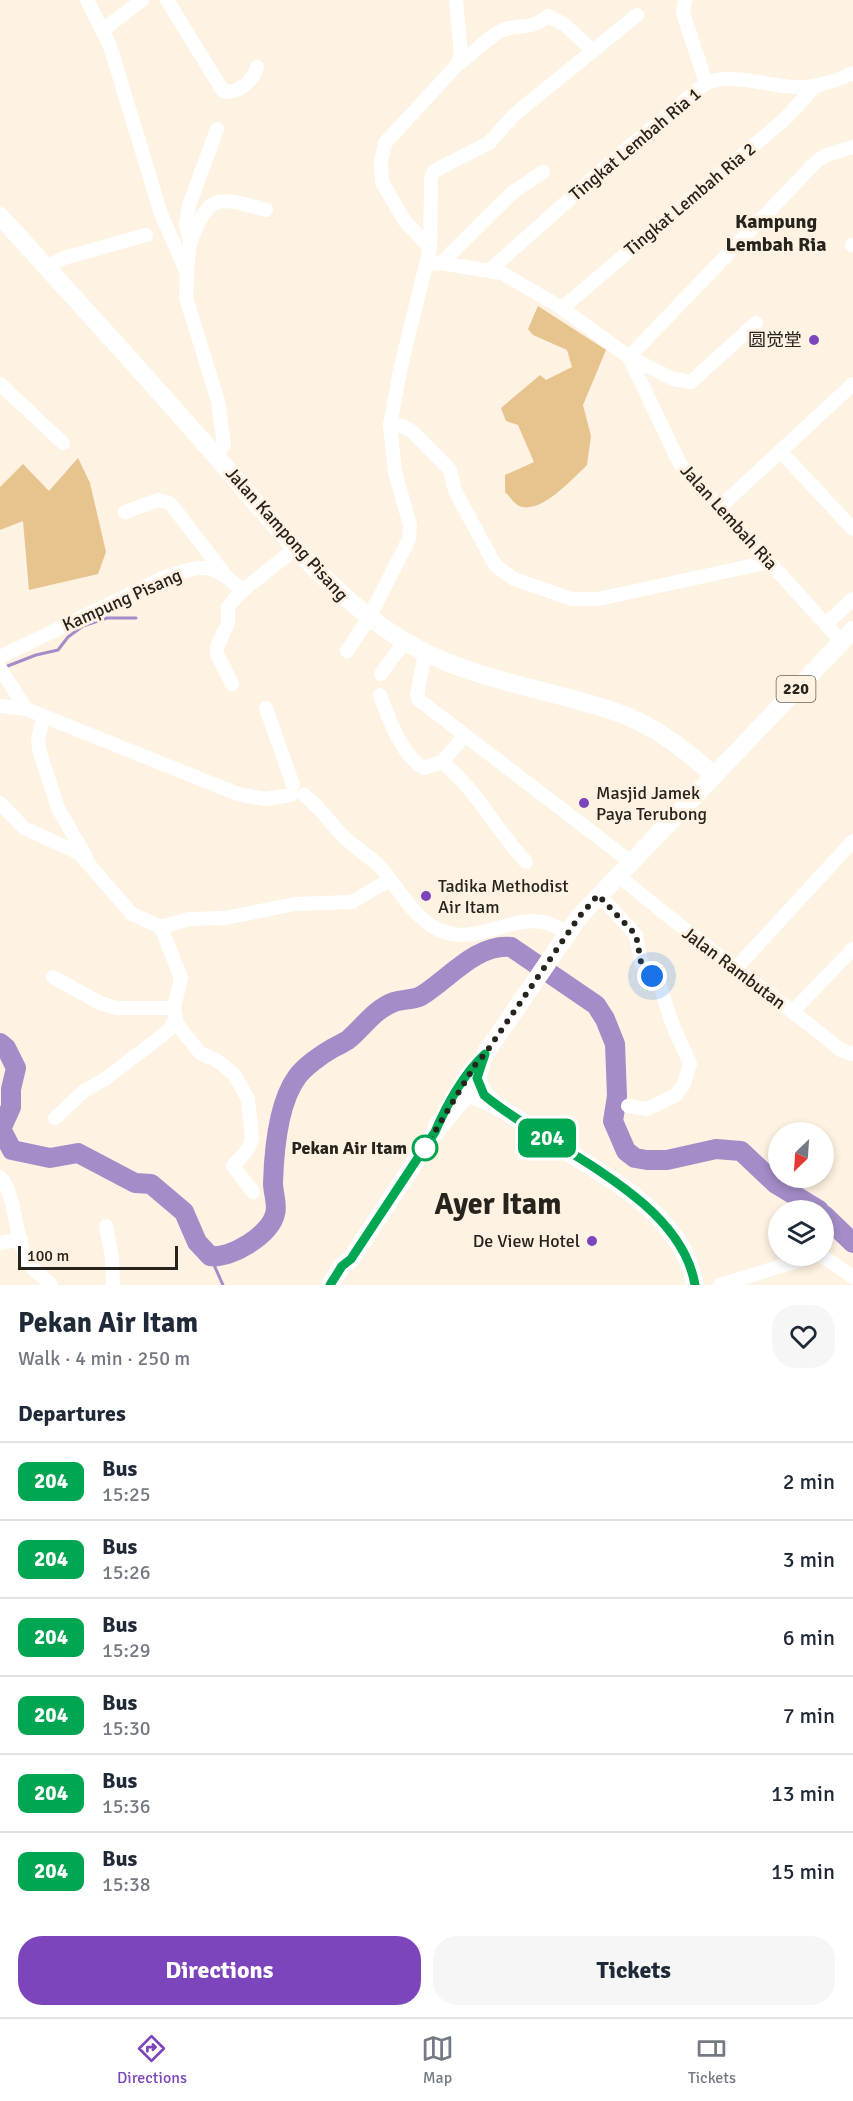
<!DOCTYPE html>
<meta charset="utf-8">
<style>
:root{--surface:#fff;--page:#f6f6f7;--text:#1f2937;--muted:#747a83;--line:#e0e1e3;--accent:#7d45bb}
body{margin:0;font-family:Signika,"Noto Sans SC",sans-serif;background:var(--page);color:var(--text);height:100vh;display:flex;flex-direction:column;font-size:22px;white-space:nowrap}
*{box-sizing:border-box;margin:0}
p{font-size:20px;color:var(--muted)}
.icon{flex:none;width:33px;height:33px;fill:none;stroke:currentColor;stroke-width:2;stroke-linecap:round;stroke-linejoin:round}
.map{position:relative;height:1285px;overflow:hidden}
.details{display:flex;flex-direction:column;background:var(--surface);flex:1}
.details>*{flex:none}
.badge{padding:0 12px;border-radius:9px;font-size:21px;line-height:39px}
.needle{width:39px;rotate:205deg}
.fabs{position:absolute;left:768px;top:1122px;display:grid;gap:12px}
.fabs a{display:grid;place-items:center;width:66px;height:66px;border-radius:50%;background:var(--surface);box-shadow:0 3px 9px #0003;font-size:30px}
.scale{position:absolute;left:18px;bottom:15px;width:160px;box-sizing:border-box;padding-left:6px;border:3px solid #27231d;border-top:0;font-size:16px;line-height:21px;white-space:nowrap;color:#27231d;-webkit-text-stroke:4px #fef2e2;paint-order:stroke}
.you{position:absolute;width:30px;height:30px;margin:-15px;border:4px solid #fff;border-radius:50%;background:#1a73e8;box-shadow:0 0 0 9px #1a73e833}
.map>.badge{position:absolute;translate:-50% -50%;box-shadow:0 0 0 3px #fff}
h2{padding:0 18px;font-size:22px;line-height:54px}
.round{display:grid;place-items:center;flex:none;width:63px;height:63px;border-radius:24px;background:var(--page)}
.headline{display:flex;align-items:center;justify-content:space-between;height:102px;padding:0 18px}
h1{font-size:28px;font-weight:700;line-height:45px}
.cta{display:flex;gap:12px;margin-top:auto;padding:12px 18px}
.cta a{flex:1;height:69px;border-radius:24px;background:var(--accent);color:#fff;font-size:24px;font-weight:700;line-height:69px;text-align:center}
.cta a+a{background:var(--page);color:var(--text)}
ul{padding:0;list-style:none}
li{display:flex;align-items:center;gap:18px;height:78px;padding:0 18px;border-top:2px solid var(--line)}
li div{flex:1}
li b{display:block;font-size:22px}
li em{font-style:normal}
li .badge{min-width:66px;font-weight:700;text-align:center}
.menu{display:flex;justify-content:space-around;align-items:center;height:84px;border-top:2px solid var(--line);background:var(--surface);font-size:16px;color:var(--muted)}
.menu a{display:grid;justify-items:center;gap:3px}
.menu .active{color:var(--accent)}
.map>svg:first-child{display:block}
.green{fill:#e7c38d}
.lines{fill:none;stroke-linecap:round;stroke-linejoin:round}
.stream{stroke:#a38cc7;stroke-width:3}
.river{stroke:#a38cc7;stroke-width:20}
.minor{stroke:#fff;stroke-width:14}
.major{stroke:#fff;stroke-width:18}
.line-casing{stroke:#fff;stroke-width:14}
.line{stroke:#00a651;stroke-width:9}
.walk{stroke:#27231d;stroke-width:6;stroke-dasharray:0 10.8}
.poi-dot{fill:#7d45bb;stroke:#fef2e2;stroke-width:2}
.stop-dot{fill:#fff;stroke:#00a651;stroke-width:3}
.labels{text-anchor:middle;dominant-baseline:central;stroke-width:6;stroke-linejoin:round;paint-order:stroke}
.shield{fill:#fef2e2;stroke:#686158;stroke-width:1.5}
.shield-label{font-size:16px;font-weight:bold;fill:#27231d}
.street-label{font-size:18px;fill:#27231d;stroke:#fef2e2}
.poi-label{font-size:18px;fill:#27231d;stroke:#fef2e2;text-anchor:end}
.stop-label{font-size:18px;font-weight:bold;fill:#27231d;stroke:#fef2e2;text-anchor:end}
.neighbourhood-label{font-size:20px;font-weight:bold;fill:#27231d;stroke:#fef2e2}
.town-label{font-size:30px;font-weight:bold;fill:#27231d;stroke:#fef2e2}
</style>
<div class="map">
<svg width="853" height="1285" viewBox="0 0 853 1285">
<rect width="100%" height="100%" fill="#fef2e2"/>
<g class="green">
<path d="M 538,306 L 606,350 L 583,405 L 591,436 L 587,465 C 573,478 541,515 519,506 C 514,503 509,496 505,492 L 505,475 L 534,462 L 518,425 L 506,421 L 501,408 L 540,375 L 546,380 L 572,367 L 567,350 L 533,335 L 528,329 Z"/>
<path d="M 78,458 L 90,483 L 106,552 L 98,574 L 29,590 L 23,521 L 0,530 L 0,487 L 23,464 L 49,491 Z"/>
</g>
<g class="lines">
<g class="stream">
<path d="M 5,667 L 36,655 L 58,650 L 68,637 L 83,626 L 107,618 L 136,618"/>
<path d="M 210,1256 L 223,1285"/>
</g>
<g class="river">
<path d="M 0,1043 L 6,1048 L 16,1068 L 11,1089 L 11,1107 L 1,1129 L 12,1150 L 50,1158 L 78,1153 L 135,1183 L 151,1184 L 184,1212 L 197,1242 L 210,1256 C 231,1259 270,1235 275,1214 C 278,1205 273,1193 273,1183 C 274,1151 278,1103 297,1077 C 304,1067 322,1054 333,1048 C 338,1045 344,1043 349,1039 C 364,1026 375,1009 394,1002 C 403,999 413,1000 421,996 C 449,979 475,944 511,947 L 596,1005 L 605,1019 L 615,1044 L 617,1096 L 613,1121 L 626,1151 L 635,1158 L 647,1160 L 667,1160 L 716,1149 L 741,1151 L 776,1184 L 819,1210"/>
<path d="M 824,1215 L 853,1243"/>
</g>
<g class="minor">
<path d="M 87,0 L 110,46 L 161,214 L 187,273 L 186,298 L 218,401 L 224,445 L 216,456"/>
<path d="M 167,0 L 223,91 C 237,95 254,80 257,67"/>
<path d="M 685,0 L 683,13 L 706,83"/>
<path d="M 103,30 L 142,0"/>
<path d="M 457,65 C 471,55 484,41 499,32 C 516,22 530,32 548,16 L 564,24 L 593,51"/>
<path d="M 190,243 C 209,193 217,196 266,210"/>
<path d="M 852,245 L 853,245"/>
<path d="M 430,248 L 404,220 L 382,182 L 381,161 L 385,143 L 457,65 L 461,54 L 456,0"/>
<path d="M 441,263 L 513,192 L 543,172"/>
<path d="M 427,264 L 441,263 L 502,273 L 562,308 L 629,357 L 680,464 L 841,641"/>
<path d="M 46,267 L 64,258 L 146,235"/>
<path d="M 491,269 L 617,157 L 706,83 C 735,72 765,86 794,87 C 815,88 834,82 853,73"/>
<path d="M 187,271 L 190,243 L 186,224 L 189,206 L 217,129"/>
<path d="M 562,308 L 785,119 L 814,87"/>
<path d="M 756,323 L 691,382 L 673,379 L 629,357 L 815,163 L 824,156 L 853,147"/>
<path d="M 0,384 L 63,443"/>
<path d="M 390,425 L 402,426 L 413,432 L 450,470 L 455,491 L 495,565 L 514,579 L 572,599 L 598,599 L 769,562"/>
<path d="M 780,451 L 853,529"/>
<path d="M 720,507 L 853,384"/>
<path d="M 125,512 L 158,500 L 170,503 L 223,572"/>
<path d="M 826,624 L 853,599"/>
<path d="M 347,651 L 369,618 L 409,539 L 410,525 L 395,472 L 390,425 L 401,366 L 430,248 L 431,178 L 434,171 L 489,143 L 515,114 L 637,15"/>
<path d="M 425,653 L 417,695 L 419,700 L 632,863"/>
<path d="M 0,657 L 165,577 C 203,565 213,561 242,591"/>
<path d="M 0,668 L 26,709"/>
<path d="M 381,674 L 405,641"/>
<path d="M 232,684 L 217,654 L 217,647 L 228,623 L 228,607 L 242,591 L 296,548"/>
<path d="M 380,695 C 388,717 403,758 424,768 L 442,762 C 478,791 495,829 526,862"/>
<path d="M 0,706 L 26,709 L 238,794 L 265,799 L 291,795"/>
<path d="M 266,708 L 293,785"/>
<path d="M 43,717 L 38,740 L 39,749 L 58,808 L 86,857"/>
<path d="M 442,762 L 465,735"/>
<path d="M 304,795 C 319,806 329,821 342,835 C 354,848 371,856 383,870 C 400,891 414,918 439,930 C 475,946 508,916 543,922 C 552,924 560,929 568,933"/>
<path d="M 0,803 L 24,828 L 79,853 L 132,914 L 161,927 L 189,919 L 225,918 L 295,904 L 352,902 L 389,880"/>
<path d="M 619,876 C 691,937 768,991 841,1050 L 853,1054"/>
<path d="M 599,895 L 636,935 L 641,962 L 660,985 L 671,1021 L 690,1064 L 684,1084 L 676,1095 L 647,1109 L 628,1106"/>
<path d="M 161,927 L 181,978 L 174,1008 L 177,1024 L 200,1053 L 216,1060 L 234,1074 L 248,1099 L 252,1139 L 248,1149 L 233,1166 L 253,1192"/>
<path d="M 737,967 L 853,841"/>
<path d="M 53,977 L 100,1003 L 117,1008 L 174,1008"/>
<path d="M 793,1011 L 853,949"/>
<path d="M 55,1118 L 84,1091 L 105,1079 L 168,1031 L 175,1020"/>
<path d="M 0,1177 C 17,1196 14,1238 28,1262 C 32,1270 44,1277 51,1285"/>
<path d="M 106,1226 L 112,1257 L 113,1285"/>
<path d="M 0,1243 L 21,1239"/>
<path d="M 822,1256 L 853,1277"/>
<path d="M 720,1285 L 814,1256"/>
</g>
<g class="major">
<path d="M 0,216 C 69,292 139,368 206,445 C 268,515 324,592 404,641 C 468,680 546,688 616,712 C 654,725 684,749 714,775"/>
<path d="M 499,1108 C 477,1089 473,1082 485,1054 L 579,917 L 853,630"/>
<path d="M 435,1132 L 467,1094 C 498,1102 524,1124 550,1141 C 605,1176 683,1214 695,1285"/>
<path d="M 330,1285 L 342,1266 L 351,1259 L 435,1132 L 439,1122"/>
</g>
</g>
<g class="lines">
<g class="line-casing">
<path id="line" d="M 330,1285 L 342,1266 L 351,1259 L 435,1132 C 446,1106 464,1073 485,1054 L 477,1078 L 484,1095 C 548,1149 680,1195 695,1285"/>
</g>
<use href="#line" class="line"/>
<path class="walk" d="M 425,1148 L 477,1062 L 485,1054 L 579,917 L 598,895 L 636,935 L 641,962 L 652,976"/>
</g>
<g class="poi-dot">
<circle cx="814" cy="340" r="6"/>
<circle cx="584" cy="803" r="6"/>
<circle cx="426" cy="896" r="6"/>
<circle cx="592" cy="1241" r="6"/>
</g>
<circle class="stop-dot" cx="425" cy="1148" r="12"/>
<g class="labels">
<rect class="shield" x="776.5" y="676" width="39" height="26" rx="4.5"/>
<g class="shield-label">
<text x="796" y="689">220</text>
</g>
<g class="street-label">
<text transform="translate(635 144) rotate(-40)">Tingkat Lembah Ria 1</text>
<text transform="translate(690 199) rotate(-40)">Tingkat Lembah Ria 2</text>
<text transform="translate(729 517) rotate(48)">Jalan Lembah Ria</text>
<text transform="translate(287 534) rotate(48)">Jalan Kampong Pisang</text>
<text transform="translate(122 600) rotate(-24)">Kampung Pisang</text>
<text transform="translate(734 968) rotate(37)">Jalan Rambutan</text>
</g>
<g class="poi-label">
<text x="802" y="340">圆觉堂</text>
<text x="596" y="793" text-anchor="start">Masjid Jamek<tspan x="596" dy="21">Paya Terubong</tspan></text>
<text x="438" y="886" text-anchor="start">Tadika Methodist<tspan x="438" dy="21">Air Itam</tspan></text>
<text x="580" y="1241">De View Hotel</text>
</g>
<g class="stop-label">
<text x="407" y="1148">Pekan Air Itam</text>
</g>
<g class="neighbourhood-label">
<text x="776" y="221">Kampung<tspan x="776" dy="23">Lembah Ria</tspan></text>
</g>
<g class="town-label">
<text x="498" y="1204">Ayer Itam</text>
</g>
</g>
</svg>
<div class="fabs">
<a><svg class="needle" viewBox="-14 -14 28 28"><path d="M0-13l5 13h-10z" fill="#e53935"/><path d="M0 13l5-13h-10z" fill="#747a83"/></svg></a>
<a><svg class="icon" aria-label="layers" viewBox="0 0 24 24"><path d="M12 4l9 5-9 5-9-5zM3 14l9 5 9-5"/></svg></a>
</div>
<div class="scale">100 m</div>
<div class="you" style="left:652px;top:976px"></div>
<b class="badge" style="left:547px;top:1138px;background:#00a651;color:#fff">204</b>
</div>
<section class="details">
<div class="headline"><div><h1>Pekan Air Itam</h1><p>Walk · 4 min · 250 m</p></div><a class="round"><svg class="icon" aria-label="heart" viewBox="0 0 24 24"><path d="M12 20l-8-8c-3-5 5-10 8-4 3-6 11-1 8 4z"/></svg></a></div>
<h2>Departures</h2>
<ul>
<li><span class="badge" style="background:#00a651;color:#fff">204</span><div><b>Bus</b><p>15:25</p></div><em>2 min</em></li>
<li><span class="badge" style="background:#00a651;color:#fff">204</span><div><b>Bus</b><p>15:26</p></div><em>3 min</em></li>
<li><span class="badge" style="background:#00a651;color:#fff">204</span><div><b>Bus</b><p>15:29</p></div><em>6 min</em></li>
<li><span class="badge" style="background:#00a651;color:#fff">204</span><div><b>Bus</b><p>15:30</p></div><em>7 min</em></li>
<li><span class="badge" style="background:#00a651;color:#fff">204</span><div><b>Bus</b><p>15:36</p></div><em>13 min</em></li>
<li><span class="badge" style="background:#00a651;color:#fff">204</span><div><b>Bus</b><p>15:38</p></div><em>15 min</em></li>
</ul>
<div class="cta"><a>Directions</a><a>Tickets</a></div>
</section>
<nav class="menu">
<a class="active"><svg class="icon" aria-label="directions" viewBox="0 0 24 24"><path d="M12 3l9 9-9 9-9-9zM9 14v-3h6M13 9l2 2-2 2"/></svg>Directions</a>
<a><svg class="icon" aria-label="map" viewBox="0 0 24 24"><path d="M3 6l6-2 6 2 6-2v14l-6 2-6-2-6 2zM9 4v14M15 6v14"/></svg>Map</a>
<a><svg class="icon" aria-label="tickets" viewBox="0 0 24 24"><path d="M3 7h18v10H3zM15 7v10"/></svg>Tickets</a>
</nav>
